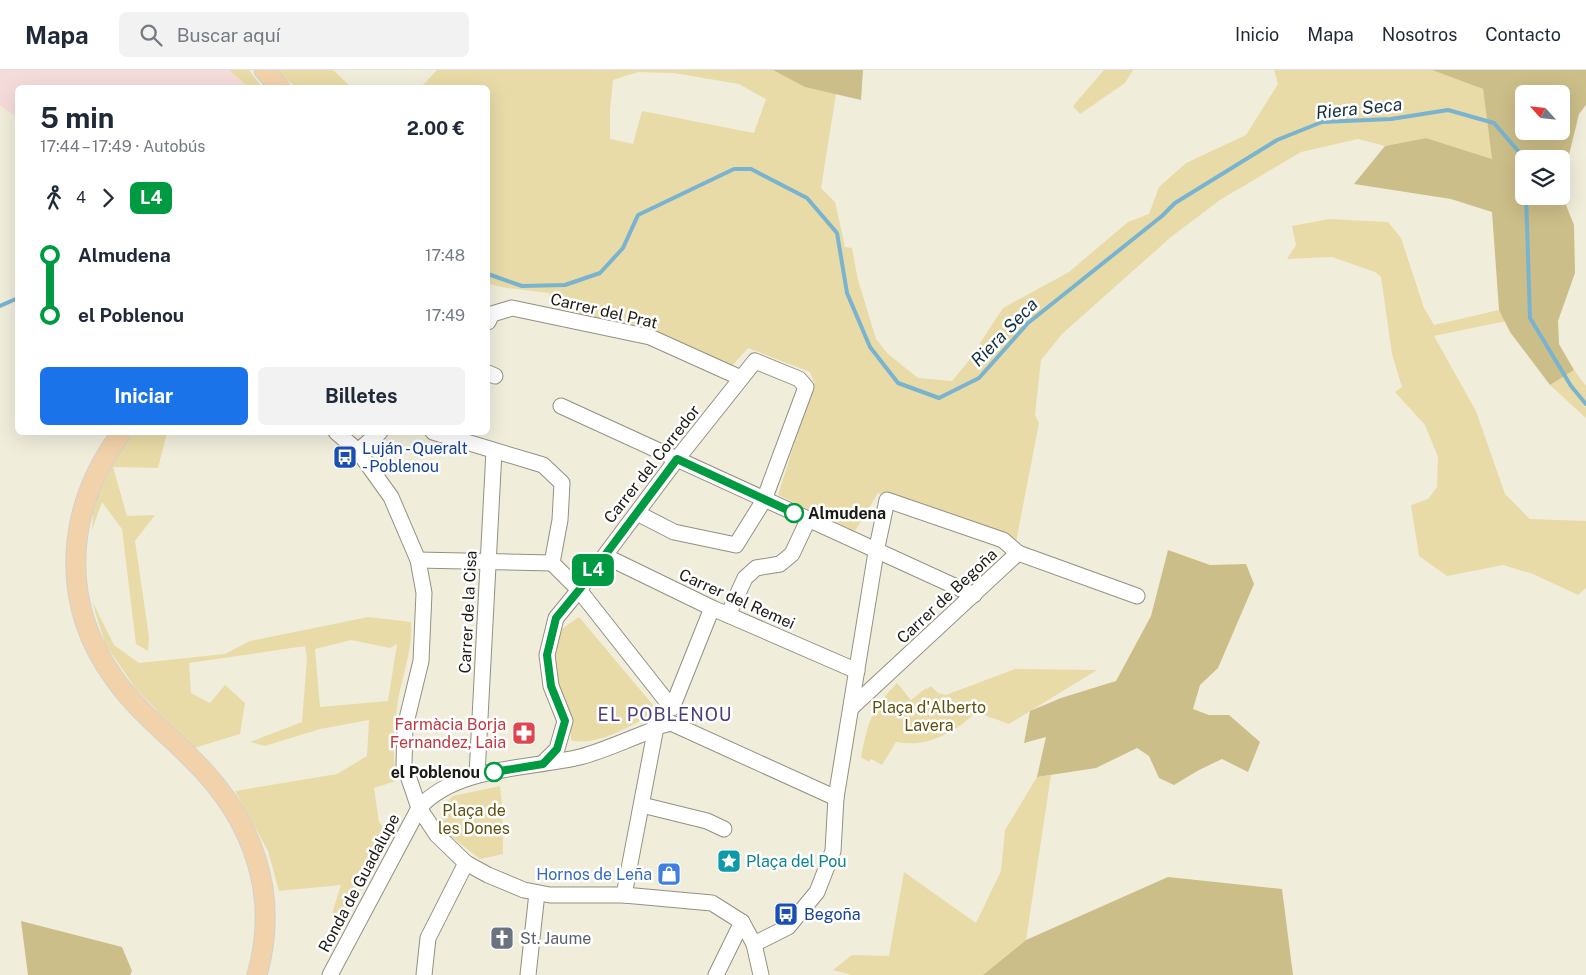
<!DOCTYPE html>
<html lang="es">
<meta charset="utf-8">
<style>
:root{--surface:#fff;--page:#f2f2f3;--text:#1f2937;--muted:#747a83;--line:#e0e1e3;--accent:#1a73e8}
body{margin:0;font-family:"Public Sans",sans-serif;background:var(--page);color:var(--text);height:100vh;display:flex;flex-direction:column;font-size:19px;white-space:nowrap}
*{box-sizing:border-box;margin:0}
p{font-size:16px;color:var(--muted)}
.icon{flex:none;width:28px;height:28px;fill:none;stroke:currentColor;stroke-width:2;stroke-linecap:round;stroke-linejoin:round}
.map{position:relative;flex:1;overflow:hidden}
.details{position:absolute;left:15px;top:15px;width:475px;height:350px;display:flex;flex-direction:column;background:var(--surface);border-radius:8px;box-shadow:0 5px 20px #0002}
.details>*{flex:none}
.badge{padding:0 10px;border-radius:8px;font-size:18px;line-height:32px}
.needle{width:32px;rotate:297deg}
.tools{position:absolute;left:1515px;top:15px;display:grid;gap:10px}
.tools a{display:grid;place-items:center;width:55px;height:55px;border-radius:8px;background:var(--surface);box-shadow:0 5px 20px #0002;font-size:25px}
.map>.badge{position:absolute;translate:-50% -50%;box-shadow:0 0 0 2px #fff}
.legs{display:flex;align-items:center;gap:8px;height:55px;padding:0 25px;font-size:16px}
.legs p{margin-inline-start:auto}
.overview{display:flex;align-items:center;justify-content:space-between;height:85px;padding:0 25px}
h1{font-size:28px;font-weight:700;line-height:38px}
.primary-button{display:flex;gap:10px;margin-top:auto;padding:10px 25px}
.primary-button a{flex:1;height:58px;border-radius:8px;background:var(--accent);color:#fff;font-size:20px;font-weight:700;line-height:58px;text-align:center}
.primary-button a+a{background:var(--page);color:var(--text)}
ul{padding:0 25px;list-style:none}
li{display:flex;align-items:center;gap:18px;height:60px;font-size:19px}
li i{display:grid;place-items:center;width:8px;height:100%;margin:0 6px;background:currentColor}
li i::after{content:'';width:12px;height:12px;margin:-6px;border:4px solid;border-radius:50%;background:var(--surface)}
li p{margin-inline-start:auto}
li:first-child i{background:linear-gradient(#0000 50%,currentColor 0)}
li:last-child i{background:linear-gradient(currentColor 50%,#0000 0)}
header{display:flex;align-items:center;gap:30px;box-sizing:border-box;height:70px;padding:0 25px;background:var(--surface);border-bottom:1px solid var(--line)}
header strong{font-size:24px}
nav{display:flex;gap:28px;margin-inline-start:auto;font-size:18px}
.search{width:350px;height:45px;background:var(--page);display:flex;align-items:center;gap:12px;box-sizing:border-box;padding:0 18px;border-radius:8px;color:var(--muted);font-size:19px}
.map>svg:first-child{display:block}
.industrial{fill:#f6dbdb}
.green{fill:#e8dba7;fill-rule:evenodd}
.forest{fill:#ccbe88;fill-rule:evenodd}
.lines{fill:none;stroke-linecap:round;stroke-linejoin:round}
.stream{stroke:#79b3d0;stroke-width:4}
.minor-casing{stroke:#949080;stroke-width:17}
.major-casing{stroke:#d2d1d0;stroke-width:21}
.minor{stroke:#fff;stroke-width:15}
.major{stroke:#f2d2aa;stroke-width:19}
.line-1-casing{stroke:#fff;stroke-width:11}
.line-1{stroke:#009a42;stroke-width:8}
.stop-1-dot{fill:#fff;stroke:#009a42;stroke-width:2.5}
.labels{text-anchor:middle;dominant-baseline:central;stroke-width:5;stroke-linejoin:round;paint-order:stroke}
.street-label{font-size:16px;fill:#1c1a14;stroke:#fff}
.transit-label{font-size:16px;fill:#164399;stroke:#fff;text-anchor:start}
.stop-label{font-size:16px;font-weight:bold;fill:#1c1a14;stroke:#fff;text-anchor:start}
.park-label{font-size:16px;fill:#5f500d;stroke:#fff}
.health-label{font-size:16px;fill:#be3a42;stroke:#fff;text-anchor:end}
.culture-label{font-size:16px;fill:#0d838f;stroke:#fff;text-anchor:start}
.shop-label{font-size:16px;fill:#366cbe;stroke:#fff;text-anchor:end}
.worship-label{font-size:16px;fill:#5b616d;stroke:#fff;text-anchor:start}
.water-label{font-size:18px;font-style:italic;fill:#15313e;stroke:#fff}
.neighbourhood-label{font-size:18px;letter-spacing:1px;fill:#493d7a;stroke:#fff}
</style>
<header>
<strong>Mapa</strong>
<div class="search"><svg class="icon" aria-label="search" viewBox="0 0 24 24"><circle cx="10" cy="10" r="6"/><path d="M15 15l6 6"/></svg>Buscar aquí</div>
<nav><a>Inicio</a><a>Mapa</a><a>Nosotros</a><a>Contacto</a></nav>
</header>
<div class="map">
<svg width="1586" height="905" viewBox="0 0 1586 905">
<rect width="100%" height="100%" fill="#f1eddb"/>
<path class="industrial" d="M 0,0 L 229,0 L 248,17 L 18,18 L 17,47 L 0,36 Z"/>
<g class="green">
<path d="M 229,0 L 249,0 L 262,17 L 248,17 Z"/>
<path d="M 275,0 L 333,0 L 348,14 L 347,17 L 294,17 C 289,9 281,7 275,0 Z"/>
<path d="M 437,0 L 773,0 L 806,17 L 808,15 L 836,24 L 821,118 L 835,132 L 845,177 L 852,178 L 858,210 L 876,269 L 888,284 L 918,308 L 952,311 L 967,293 L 1003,238 L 1069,202 L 1128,152 L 1149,144 L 1159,117 L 1186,93 L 1246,65 L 1278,14 L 1274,0 L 1432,0 L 1483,19 L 1492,89 L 1426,68 L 1385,76 L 1358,69 L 1301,82 L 1220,130 L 1171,167 L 1062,264 L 1041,290 L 1035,345 L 1039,353 L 1016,472 L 878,423 L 855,461 L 778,425 L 814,312 L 810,302 L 748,278 L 731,297 L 551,240 L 549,223 L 507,218 L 488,214 L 488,18 L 420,18 ZM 638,2 L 674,3 L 739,14 L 766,29 L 754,63 L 642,41 L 633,74 L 610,69 L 610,40 L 613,10 Z"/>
<path d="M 1104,0 L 1133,0 L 1125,13 L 1080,44 L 1073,36 Z"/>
<path d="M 1329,149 L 1388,152 L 1401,168 L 1424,238 L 1434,255 L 1499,240 L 1506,251 L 1434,266 L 1476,341 L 1505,424 L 1530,449 L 1586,451 L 1586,518 L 1578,525 L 1533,504 L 1503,495 L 1447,506 L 1419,486 L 1411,435 L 1428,429 L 1437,417 L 1438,387 L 1425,355 L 1395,322 L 1402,317 L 1392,284 L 1381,207 L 1375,202 L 1332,187 L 1287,189 L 1296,175 L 1292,156 Z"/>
<path d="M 1574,300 L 1586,316 L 1586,348 L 1550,315 Z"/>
<path d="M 136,363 L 167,363 L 158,398 L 113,397 L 127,446 L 155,445 L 135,471 L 149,567 L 148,581 L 136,574 L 122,459 L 102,432 L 92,460 C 93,453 92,444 94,437 C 100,417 120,374 136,363 Z"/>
<path d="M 92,531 L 114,575 L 139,593 L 225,584 L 250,571 L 368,547 L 411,552 C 413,576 404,601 399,625 C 394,653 392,682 396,711 L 374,718 L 379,752 L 389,765 L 342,856 L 331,847 L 341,815 L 279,821 L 268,781 L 235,721 L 337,704 L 367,686 L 369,650 L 320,659 L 265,676 L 250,672 L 302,652 L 307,588 L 305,576 L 189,593 L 191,623 L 210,633 L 225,615 L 245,633 L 240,664 L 194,678 L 136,619 L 105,574 ZM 351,570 L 390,578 L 397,574 L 388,631 L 320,637 L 315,579 Z"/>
<path d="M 579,547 L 658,641 C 635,653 597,678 571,670 L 571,648 L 557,615 L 555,582 L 562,559 Z"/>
<path d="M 1015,599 L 1097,600 L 1009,654 L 976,642 C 955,663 926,678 896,672 L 882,695 L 871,689 L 869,692 L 861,687 C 868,652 871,640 897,613 L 911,630 L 926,618 L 927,619 L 931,616 L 938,623 L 946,625 Z"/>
<path d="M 1051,705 L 1026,870 L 983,905 L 852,905 L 833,900 L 852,885 L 889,886 L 904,802 L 976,853 L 1001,801 L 1005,760 L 1037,707 Z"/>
<path d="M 500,716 L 502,735 L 503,784 L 480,789 L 443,760 L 440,753 L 442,742 L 446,733 L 453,726 Z"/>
</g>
<g class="forest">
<path d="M 773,0 L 863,0 L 861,30 L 805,17 Z"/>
<path d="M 1432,0 L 1586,0 L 1586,35 L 1579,44 L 1565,101 L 1562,125 L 1574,155 L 1575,203 L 1558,251 L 1559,274 L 1574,300 L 1550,315 L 1510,262 L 1499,240 L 1492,142 L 1451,129 L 1354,114 L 1385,76 L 1426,68 L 1492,89 L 1483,19 ZM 1524,24 L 1561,24 L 1561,61 L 1524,61 ZM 1524,89 L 1561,89 L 1561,126 L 1524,126 Z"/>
<path d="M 1168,480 L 1210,495 L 1246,494 L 1254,514 L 1218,598 L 1200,615 L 1193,639 L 1209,645 L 1229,645 L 1260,672 L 1248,702 L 1222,689 L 1199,700 L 1174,715 L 1159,708 L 1149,686 L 1137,678 L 1096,698 L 1037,707 L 1046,667 L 1024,673 L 1030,641 L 1061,628 L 1116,611 L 1151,546 Z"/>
<path d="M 1168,807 L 1282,819 L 1293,905 L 983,905 L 1026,870 Z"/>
<path d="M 21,851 L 122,877 L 132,901 L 130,905 L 28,905 Z"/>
</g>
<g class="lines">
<g class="stream">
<path d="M 1526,126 L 1530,248 L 1571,316 L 1586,334"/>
<path d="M 488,204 L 522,216 L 565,215 L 600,203 L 623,178 L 638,145 L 734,99 L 751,99 L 807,128 L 837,163 L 847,223 L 870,277 L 898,313 L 939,328 L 979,308 L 1028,253 L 1162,146 L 1175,133 L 1277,70 L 1322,52 L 1391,49 L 1448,40 L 1494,53 L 1525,89"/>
<path d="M 0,236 L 18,228"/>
</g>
<g class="minor-casing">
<g id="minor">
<path d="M 488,252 L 492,244 L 512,238 L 650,267 L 741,308"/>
<path d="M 488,303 L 495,306"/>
<path d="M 561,336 L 974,525"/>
<path d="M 336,362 L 358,381 L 391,427 L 418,490 L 424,523 L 421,591 L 405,657 L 404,694 L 419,738 L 437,765 L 466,793 L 488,805 L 524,820 L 550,825 L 624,825 L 712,833 L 742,852 L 754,874 L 761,905"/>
<path d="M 433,362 L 543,395 L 562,413 L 560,450 L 552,493"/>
<path d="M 358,381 L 380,362"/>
<path d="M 605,486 L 712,538 L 857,601"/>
<path d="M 418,490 L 552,493"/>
<path d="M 552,493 L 579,520 L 672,638 L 712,538"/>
<path d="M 728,545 L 745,508 L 756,498 L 780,494 L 792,484 L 808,450"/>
<path d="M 851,638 L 1018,483 L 1137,526"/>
<path d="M 543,693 L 557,679 L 565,651 L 551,616 L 547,585 L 556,548 L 579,520 L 677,389 L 755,291 L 799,309 L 806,317 L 764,430 L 736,475 L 674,462 L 637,443"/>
<path d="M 477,705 L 494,381"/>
<path d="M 642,735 L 707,751 L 724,759"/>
<path d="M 624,825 L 656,657"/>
<path d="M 754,874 L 788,857 L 817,822 L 833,781 L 836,728 L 876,482 L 887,430 L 1003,470 L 1018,483"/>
<path d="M 330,905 L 419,738 C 456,696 530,699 580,687 C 603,681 626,670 648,662 L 656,657 L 671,653 L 836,728"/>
<path d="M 424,905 L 428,868 L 466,793"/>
<path d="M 528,905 L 537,823"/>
<path d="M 716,905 L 742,852"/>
</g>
</g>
<g class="major-casing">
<g id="major">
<path d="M 264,0 L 280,18"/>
<path d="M 122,362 C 66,437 58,530 114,608 C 136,640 168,664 195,692 C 253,750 280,824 257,905"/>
</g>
</g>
<use href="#minor" class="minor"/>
<use href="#major" class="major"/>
</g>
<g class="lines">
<g class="line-1-casing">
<path id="line-1" d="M 494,702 L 543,694 L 557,679 L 565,651 L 551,616 L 547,585 L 556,548 L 579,520 L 677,389 L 794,443"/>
</g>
<use href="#line-1" class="line-1"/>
</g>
<defs>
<g id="bus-square" transform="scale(1.25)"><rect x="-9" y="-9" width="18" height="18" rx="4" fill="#1a4fb4" stroke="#fff"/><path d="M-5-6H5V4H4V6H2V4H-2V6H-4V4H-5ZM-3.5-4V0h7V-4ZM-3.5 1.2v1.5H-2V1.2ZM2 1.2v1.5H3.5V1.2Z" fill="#fff"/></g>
<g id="pharmacy-square" transform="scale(1.25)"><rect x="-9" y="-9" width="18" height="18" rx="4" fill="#e0444e" stroke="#fff"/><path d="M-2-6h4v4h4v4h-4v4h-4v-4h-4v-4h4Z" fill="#fff"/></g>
<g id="sight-square" transform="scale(1.25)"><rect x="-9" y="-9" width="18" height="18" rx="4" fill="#0f9aa8" stroke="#fff"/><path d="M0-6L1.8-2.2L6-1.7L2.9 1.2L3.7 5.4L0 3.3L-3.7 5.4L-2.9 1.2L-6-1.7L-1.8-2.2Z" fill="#fff"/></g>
<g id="shop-square" transform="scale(1.25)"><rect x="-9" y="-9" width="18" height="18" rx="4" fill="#3f7fe0" stroke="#fff"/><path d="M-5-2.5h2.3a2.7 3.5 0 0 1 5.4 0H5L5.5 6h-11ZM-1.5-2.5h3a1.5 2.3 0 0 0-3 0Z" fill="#fff"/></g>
<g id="church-square" transform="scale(1.25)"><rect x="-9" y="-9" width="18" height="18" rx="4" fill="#6b7280" stroke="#fff"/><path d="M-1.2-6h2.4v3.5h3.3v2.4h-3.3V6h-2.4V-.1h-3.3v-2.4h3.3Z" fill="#fff"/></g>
</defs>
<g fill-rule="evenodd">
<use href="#bus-square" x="345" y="387"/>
<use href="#pharmacy-square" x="524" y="663"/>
<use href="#sight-square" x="729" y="791"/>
<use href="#shop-square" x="669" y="804"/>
<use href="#bus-square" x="786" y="844"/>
<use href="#church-square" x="502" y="868"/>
</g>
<g class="stop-1-dot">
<circle cx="794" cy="443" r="9"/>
<circle cx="494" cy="702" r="9"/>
</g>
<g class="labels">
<g class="street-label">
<text transform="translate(604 241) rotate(13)">Carrer del Prat</text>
<text transform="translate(652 394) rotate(-52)">Carrer del Corredor</text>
<text transform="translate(947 526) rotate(-43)">Carrer de Begoña</text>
<text transform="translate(737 529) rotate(24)">Carrer del Remei</text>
<text transform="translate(468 542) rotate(-87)">Carrer de la Cisa</text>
<text transform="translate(359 813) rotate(-62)">Ronda de Guadalupe</text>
</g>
<g class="transit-label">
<text x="362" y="378">Luján - Queralt<tspan x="362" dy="18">- Poblenou</tspan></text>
<text x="804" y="844">Begoña</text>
</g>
<g class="stop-label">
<text x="808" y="443">Almudena</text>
<text x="480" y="702" text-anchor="end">el Poblenou</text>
</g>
<g class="park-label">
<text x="929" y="637">Plaça d'Alberto<tspan x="929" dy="18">Lavera</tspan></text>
<text x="474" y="740">Plaça de<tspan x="474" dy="18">les Dones</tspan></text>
</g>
<g class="health-label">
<text x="506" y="654">Farmàcia Borja<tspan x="506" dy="18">Fernandez, Laia</tspan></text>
</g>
<g class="culture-label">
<text x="746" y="791">Plaça del Pou</text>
</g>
<g class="shop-label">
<text x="652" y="804">Hornos de Leña</text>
</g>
<g class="worship-label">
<text x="520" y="868">St. Jaume</text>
</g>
<g class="water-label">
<text transform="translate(1359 38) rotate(-6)">Riera Seca</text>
<text transform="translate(1004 262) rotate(-46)">Riera Seca</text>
</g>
<g class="neighbourhood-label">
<text x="665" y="644">EL POBLENOU</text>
</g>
</g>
</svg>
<div class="tools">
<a><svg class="needle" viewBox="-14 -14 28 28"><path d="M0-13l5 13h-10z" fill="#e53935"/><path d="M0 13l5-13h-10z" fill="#747a83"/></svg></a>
<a><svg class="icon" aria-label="layers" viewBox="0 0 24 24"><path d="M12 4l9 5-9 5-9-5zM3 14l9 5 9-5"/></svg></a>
</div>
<b class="badge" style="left:593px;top:500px;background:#009a42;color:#fff">L4</b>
<section class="details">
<div class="overview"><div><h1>5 min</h1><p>17:44 – 17:49 · Autobús</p></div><b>2.00 €</b></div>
<div class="legs"><svg class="icon" aria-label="walk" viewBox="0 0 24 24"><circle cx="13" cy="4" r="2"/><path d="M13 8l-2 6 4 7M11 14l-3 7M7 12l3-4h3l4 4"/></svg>4<svg class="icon" aria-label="forward" viewBox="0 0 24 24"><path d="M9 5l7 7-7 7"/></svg><b class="badge" style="background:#009a42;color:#fff">L4</b></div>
<ul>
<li><i style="color:#009a42"></i><b>Almudena</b><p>17:48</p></li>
<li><i style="color:#009a42"></i><b>el Poblenou</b><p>17:49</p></li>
</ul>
<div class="primary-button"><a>Iniciar</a><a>Billetes</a></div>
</section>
</div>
